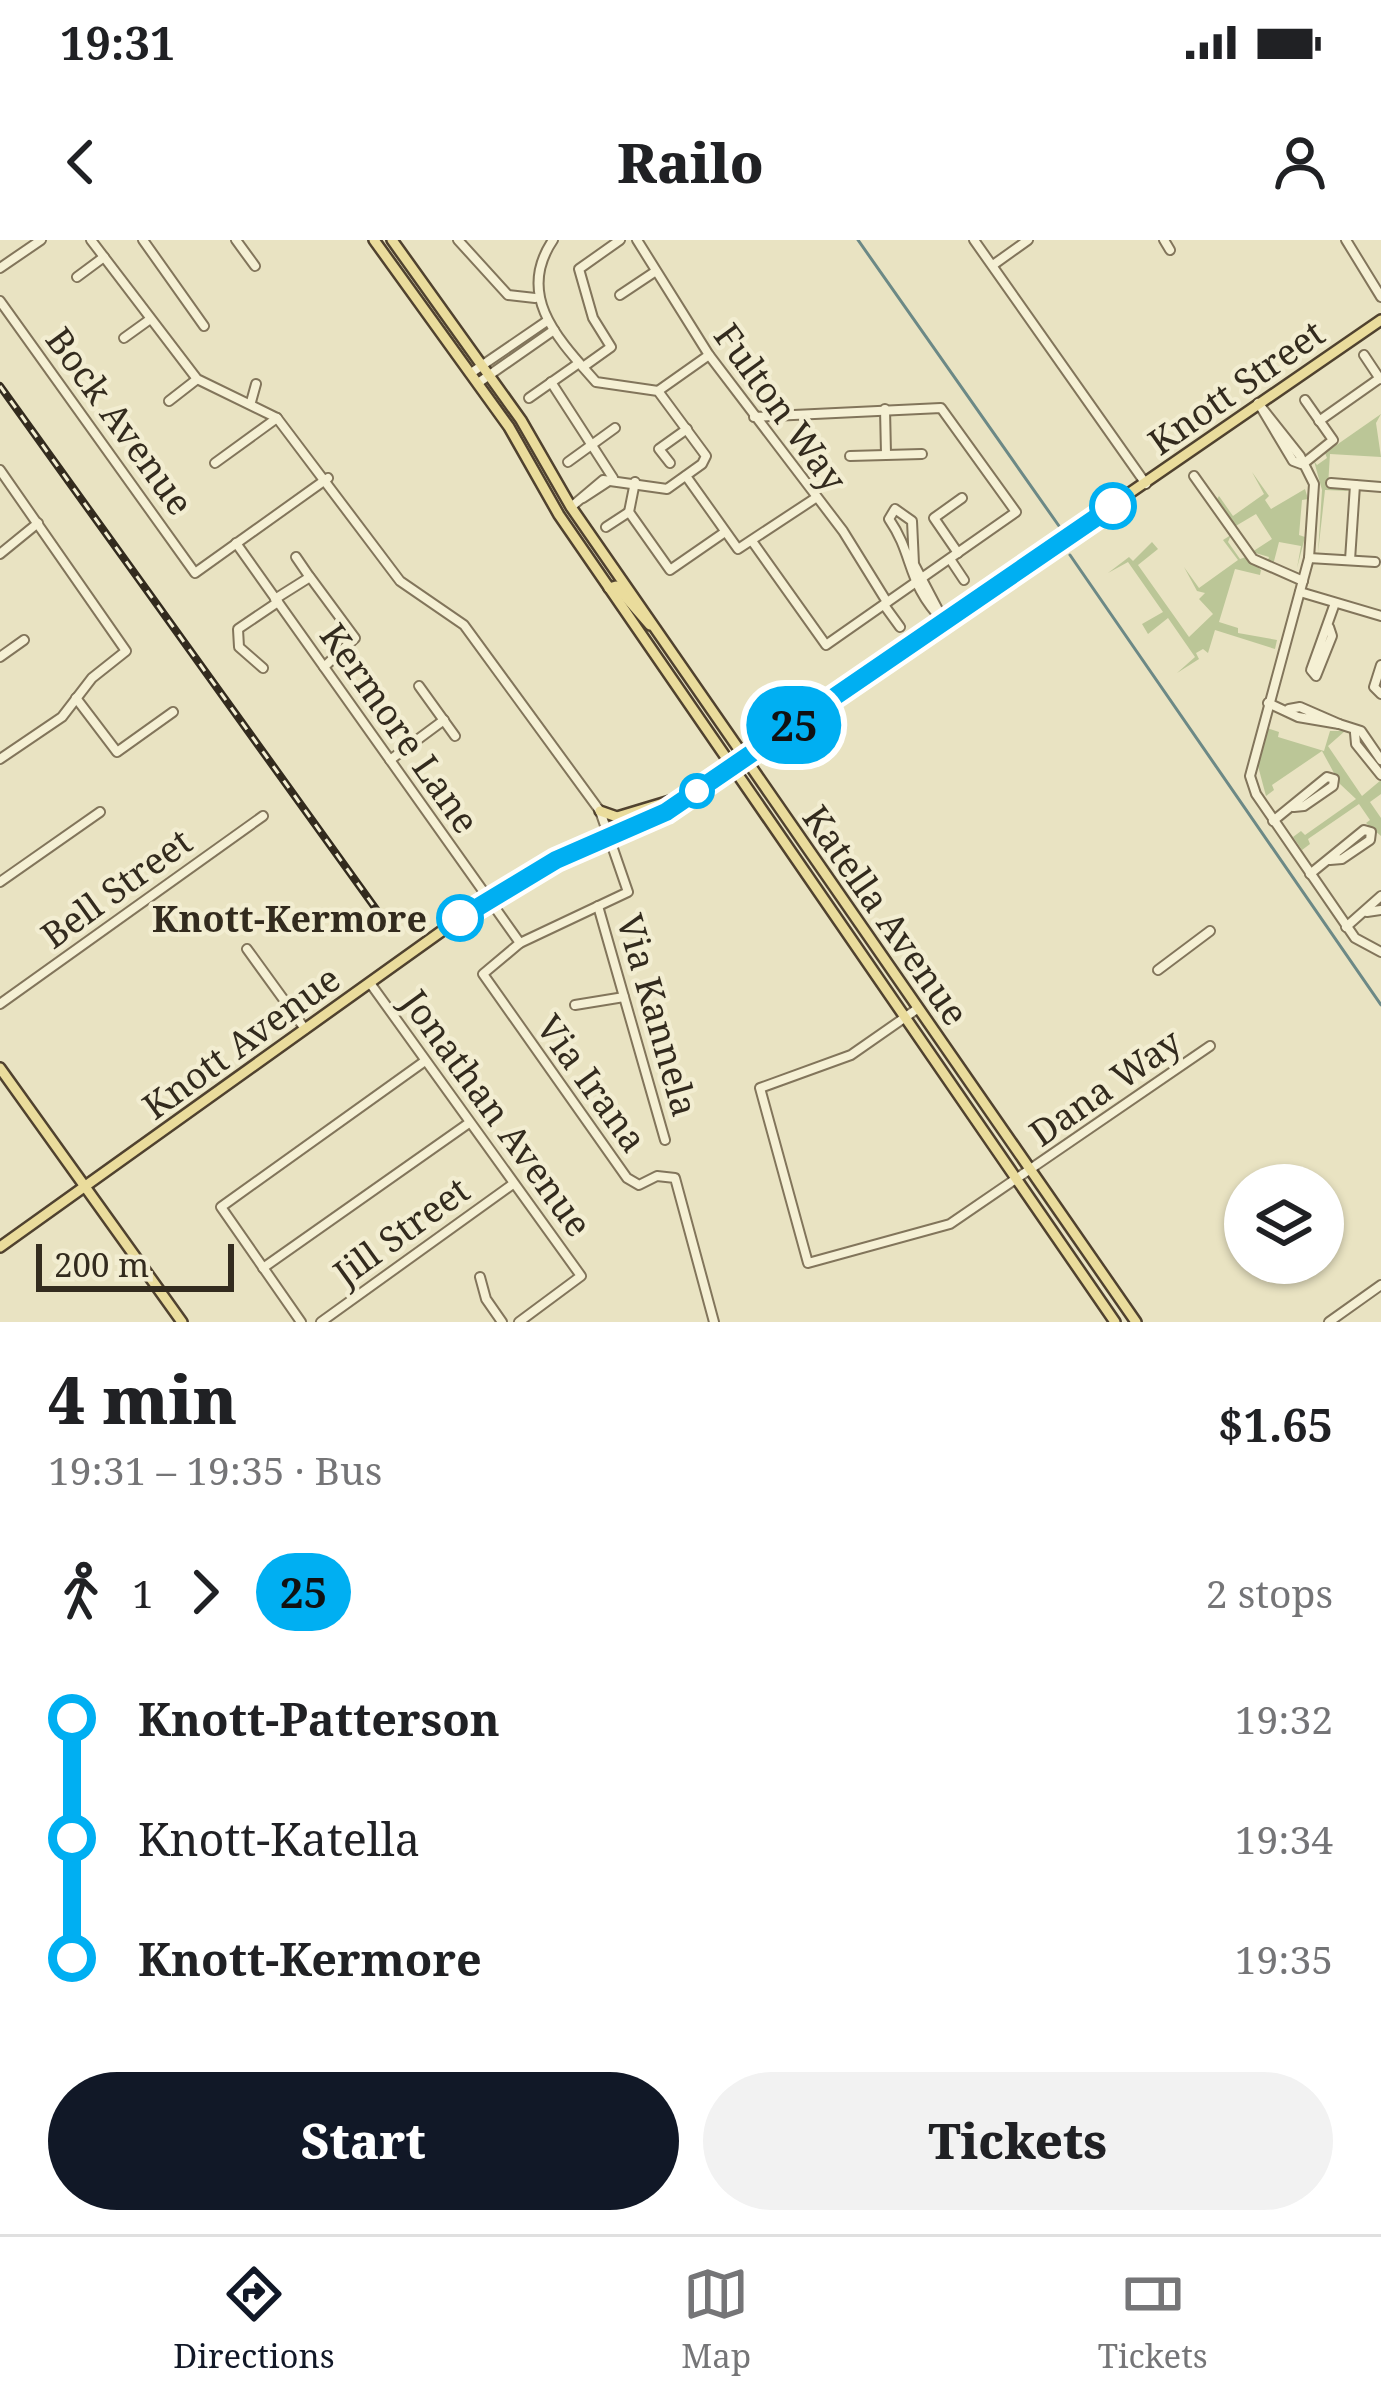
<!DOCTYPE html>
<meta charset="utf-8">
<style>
:root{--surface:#fff;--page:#f2f2f2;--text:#202124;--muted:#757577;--line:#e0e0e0;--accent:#111827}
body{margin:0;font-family:"Noto Serif",serif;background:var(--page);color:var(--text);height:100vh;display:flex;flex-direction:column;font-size:45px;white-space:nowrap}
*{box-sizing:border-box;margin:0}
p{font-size:39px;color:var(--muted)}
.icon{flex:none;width:66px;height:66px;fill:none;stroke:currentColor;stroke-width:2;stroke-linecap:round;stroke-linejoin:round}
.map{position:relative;height:1082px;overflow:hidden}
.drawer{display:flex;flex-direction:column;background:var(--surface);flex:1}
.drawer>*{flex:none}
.badge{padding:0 24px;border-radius:39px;font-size:42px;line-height:78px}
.buttons{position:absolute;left:1224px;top:924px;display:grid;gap:24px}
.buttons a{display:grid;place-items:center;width:120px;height:120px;border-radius:50%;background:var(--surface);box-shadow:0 3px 9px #0004;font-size:60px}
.scale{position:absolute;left:36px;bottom:30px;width:198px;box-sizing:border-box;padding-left:12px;border:6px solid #332b1e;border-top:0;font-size:33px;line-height:42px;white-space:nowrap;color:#332b1e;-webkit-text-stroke:9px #f2edd1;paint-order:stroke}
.map>.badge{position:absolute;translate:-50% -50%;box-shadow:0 0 0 6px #fff}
.legs{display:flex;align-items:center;gap:18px;height:132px;padding:0 48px;font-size:39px}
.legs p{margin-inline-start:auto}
.overview{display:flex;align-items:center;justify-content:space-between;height:204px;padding:0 48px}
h1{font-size:66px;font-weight:800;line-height:90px}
.cta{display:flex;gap:24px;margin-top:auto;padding:24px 48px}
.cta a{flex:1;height:138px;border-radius:72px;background:var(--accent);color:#fff;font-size:48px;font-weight:800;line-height:138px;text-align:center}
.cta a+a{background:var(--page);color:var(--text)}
ul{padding:0 48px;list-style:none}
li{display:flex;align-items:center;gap:42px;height:120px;font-size:45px}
li i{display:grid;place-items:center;width:18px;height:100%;margin:0 15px;background:currentColor}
li i::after{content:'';width:30px;height:30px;margin:-15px;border:9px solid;border-radius:50%;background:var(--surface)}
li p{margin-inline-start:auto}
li:first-child i{background:linear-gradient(#0000 50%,currentColor 0)}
li:last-child i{background:linear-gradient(currentColor 50%,#0000 0)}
.status{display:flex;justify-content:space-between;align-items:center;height:84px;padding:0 60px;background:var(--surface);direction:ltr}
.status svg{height:33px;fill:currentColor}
header{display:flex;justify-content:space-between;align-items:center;height:156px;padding:0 48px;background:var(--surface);font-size:54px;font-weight:800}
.tabs{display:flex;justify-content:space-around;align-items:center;height:168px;border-top:3px solid var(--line);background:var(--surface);font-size:33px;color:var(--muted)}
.tabs a{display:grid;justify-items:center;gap:6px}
.tabs .active{color:var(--accent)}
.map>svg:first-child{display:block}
.green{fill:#bbc697}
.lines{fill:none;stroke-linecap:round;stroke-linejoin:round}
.stream{stroke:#6c8986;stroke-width:3}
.minor-casing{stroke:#82755b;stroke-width:12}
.major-casing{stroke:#50422f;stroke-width:14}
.minor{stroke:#f5f0d4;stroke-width:8}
.major{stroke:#eadc9c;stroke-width:9}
.rail-casing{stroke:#332b1e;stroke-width:8}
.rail{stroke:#f2edd1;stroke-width:3;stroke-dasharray:9;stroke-linecap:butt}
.line-1-casing{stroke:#fff;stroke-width:27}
.line-1{stroke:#00aff2;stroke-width:18}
.stop-1-dot{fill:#fff;stroke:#00aff2;stroke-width:6}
.labels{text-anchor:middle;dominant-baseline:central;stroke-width:9;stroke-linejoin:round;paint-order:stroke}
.street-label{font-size:36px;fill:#332b1e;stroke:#f2edd1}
.stop-label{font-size:36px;font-weight:bold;fill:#332b1e;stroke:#f2edd1;text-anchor:end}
</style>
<div class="status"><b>19:31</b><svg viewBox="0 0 49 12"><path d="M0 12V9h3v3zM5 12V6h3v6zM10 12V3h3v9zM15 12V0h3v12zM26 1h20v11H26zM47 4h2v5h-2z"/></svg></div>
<header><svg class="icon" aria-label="back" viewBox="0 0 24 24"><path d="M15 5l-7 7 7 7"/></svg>Railo<svg class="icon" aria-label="person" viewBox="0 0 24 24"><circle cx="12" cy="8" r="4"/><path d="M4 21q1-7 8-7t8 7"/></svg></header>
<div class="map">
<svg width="1381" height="1082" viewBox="0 0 1381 1082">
<rect width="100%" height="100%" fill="#e9e3c2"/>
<g class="green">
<path d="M 1381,174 L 1376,183 L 1381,217 L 1330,214 L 1328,246 L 1350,251 L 1325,250 L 1318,313 L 1322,250 L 1314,221 L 1317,225 L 1327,218 L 1325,213 Z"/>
<path d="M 1252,232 L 1269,256 L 1265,260 L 1271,269 L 1305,249 L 1308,259 L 1302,260 L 1299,295 L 1305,297 L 1297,328 L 1301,306 L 1279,302 L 1273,325 L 1267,323 L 1269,317 L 1252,312 L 1272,299 L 1256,274 L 1234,287 L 1216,261 L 1219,256 L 1233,276 L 1264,254 Z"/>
<path d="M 1231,295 L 1228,302 L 1240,319 L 1246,317 L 1261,330 L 1260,335 L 1235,329 L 1219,382 L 1238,388 L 1238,393 L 1277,400 L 1275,409 L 1215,390 L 1208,413 L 1203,409 L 1196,413 L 1199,419 L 1177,433 L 1195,417 L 1168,378 L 1148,394 L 1142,384 L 1163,372 L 1128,322 L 1108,333 L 1129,317 L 1133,321 L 1152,302 L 1158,309 L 1138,325 L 1189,397 L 1213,374 L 1199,359 L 1205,353 L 1197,351 L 1184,327 L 1199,348 L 1238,320 L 1223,300 Z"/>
<path d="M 1267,488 L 1279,492 L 1278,497 L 1324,511 L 1330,491 L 1345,491 L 1328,506 L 1362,556 L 1381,540 L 1381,554 L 1370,562 L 1381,578 L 1381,596 L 1366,583 L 1370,580 L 1359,564 L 1308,599 L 1310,604 L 1302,610 L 1293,597 L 1301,591 L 1305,595 L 1356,559 L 1340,544 L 1322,511 L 1272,545 L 1274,550 L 1266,556 L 1258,526 Z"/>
</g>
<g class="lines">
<g class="stream">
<path d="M 858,0 L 1059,286"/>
<path d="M 1070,315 L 1381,765"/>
</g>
<g class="minor-casing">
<g id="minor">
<path d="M 91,0 L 197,139 L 277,178 L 400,341 L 464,385 L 600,571 L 628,652 L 520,703 L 483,734 L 627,938 L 639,945 L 657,936 L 675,938 L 714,1082"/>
<path d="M 143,0 L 204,86"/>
<path d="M 236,0 L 255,26"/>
<path d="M 458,0 L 508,55 L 535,58"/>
<path d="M 553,0 C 515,56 559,100 596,142 L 658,151 L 706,216 L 702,224 L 667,249 L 603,240 L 571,267"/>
<path d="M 637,0 L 709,115 L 843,291 L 887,362"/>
<path d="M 974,0 L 1146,244"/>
<path d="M 1164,0 L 1170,10"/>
<path d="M 1346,0 L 1381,57"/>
<path d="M 993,25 L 1028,0"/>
<path d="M 0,28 L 41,0"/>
<path d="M 77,37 L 104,17"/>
<path d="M 620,55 L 653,33"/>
<path d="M 0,61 L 195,333 L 328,238"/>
<path d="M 124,98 L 149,80"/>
<path d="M 1364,115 L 1380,139"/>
<path d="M 583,127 L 611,107 L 593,78 L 579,29 L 620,0"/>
<path d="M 471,133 L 547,81"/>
<path d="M 551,142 L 613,238"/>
<path d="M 478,143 L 554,90"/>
<path d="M 658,151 L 709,115"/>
<path d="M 529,158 L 579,123"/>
<path d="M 169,161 L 196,140"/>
<path d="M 251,162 L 256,144"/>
<path d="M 1258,163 L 1300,216 L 1314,244 L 1309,318 L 1250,536 L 1256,554 L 1355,698 L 1381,712"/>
<path d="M 1259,164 L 1293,221 L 1301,224"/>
<path d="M 885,169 L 886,214"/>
<path d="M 1319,181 L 1380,138"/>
<path d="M 850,216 L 922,214"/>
<path d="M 568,222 L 615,188"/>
<path d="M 215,223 L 277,178"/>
<path d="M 670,223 L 659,209 L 687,189"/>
<path d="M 1303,224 L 1333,200 L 1305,160"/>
<path d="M 0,230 L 126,411 L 92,438 L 62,477 L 0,519"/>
<path d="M 686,236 L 738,309 L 814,259"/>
<path d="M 1194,236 L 1253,319 L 1303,341"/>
<path d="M 635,242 L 629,272 L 670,330 L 725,292"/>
<path d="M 1331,243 L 1381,247"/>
<path d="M 583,258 L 612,239"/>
<path d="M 895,269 L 912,281 L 914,324 L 945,383 C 905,342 915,317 889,279 Z"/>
<path d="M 606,287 L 629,272"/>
<path d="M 752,301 L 826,405 L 1016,272 L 941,168 L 754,177"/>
<path d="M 236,303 L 520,703"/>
<path d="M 958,313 L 934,278 L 962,258"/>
<path d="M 0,314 L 38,283"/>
<path d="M 296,317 L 309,336"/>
<path d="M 1309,318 L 1375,322"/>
<path d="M 950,319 L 964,340"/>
<path d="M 1350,320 L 1355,245"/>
<path d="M 1300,352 L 1381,376"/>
<path d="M 275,359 L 310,337 L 355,398 L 324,427"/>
<path d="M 884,365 L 900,387"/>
<path d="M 1329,387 L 1332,396 L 1316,436 L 1311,430 L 1335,363"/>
<path d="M 0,417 L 24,400"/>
<path d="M 1381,425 L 1374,447 L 1381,454"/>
<path d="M 263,428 L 239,407 L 238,389 L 278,362"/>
<path d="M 419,446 L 455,496"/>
<path d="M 76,458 L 117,512 L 173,472"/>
<path d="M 1268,463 L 1298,477 L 1339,484 L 1300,467 L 1289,469"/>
<path d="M 1339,484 L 1361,491 L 1381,520"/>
<path d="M 1355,493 L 1356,504 L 1381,535"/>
<path d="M 390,520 L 444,480"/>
<path d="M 1273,581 L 1327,537 L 1334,539 L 1333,546 L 1304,566 L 1294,567"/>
<path d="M 1310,634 L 1364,590 L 1371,592 L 1370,600 L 1342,619 L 1330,620"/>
<path d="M 0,642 L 100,572"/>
<path d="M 598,666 L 665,900"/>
<path d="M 1367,672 L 1381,670"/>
<path d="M 1346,687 L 1381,656"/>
<path d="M 247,709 L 305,789"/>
<path d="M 1158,730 L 1210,691"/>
<path d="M 370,743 L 581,1036 L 519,1082"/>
<path d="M 0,764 L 263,576"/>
<path d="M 575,765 L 624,757"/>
<path d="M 917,769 L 851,815 L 760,848 L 808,1023 L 950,984 L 1210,806"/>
<path d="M 263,1028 L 469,883"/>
<path d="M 480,1037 L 486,1059 L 502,1082"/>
<path d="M 301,1082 L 221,967 L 425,821"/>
<path d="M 321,1082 L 513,944"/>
<path d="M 1329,1082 L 1381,1045"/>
</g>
</g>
<g class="major-casing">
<g id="major">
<path d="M 374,0 L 509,187 L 559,275 L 1115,1082"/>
<path d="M 392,0 L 521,180 L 571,267 L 1136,1082"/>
<path d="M 609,348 L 616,346 L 650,385"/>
<path d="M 600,571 L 617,577 L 680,558"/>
<path d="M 0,828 L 182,1082"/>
<path d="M 0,1007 L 502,648 L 691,555 L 1381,80"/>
</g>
</g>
<use href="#minor" class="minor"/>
<use href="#major" class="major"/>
<g class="rail-casing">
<path id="rail" d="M 0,146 L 381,676"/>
</g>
<use href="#rail" class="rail"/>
</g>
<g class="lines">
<g class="line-1-casing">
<path id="line-1" d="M 460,678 L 556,620 L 666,572 L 1113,266"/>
</g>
<use href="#line-1" class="line-1"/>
</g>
<g class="stop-1-dot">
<circle cx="1113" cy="266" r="21"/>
<circle cx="697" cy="551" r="15"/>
<circle cx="460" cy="678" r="21"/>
</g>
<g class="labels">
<g class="street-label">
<text transform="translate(1236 147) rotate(-35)">Knott Street</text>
<text transform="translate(781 167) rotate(54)">Fulton Way</text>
<text transform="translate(120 181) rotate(54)">Bock Avenue</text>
<text transform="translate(400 488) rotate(55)">Kermore Lane</text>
<text transform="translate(116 648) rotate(-36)">Bell Street</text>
<text transform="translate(886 675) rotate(55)">Katella Avenue</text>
<text transform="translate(658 775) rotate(74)">Via Kannela</text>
<text transform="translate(241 802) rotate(-36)">Knott Avenue</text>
<text transform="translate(592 843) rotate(54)">Via Irana</text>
<text transform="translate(1105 847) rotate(-35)">Dana Way</text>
<text transform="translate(497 873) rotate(54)">Jonathan Avenue</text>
<text transform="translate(401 991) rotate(-36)">Jill Street</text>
</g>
<g class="stop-label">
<text x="427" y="678">Knott-Kermore</text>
</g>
</g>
</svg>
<div class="buttons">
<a><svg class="icon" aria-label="layers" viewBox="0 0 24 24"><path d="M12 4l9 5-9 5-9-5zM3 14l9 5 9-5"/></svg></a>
</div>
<div class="scale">200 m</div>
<b class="badge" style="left:794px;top:485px;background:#00aff2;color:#111">25</b>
</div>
<section class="drawer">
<div class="overview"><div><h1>4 min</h1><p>19:31 – 19:35 · Bus</p></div><b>$1.65</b></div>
<div class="legs"><svg class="icon" aria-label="walk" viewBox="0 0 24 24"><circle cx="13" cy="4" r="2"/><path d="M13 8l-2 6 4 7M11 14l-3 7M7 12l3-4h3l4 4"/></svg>1<svg class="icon" aria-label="forward" viewBox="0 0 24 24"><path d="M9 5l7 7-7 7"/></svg><b class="badge" style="background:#00aff2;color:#111">25</b><p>2 stops</p></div>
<ul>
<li><i style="color:#00aff2"></i><b>Knott-Patterson</b><p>19:32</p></li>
<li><i style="color:#00aff2"></i><span>Knott-Katella</span><p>19:34</p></li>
<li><i style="color:#00aff2"></i><b>Knott-Kermore</b><p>19:35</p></li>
</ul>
<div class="cta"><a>Start</a><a>Tickets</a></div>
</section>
<nav class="tabs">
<a class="active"><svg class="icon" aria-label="directions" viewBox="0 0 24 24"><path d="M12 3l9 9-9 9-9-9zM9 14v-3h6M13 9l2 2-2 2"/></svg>Directions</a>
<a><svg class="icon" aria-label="map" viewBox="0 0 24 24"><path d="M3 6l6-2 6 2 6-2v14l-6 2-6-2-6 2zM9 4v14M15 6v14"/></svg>Map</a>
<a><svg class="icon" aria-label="tickets" viewBox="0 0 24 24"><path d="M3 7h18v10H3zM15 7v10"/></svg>Tickets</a>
</nav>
